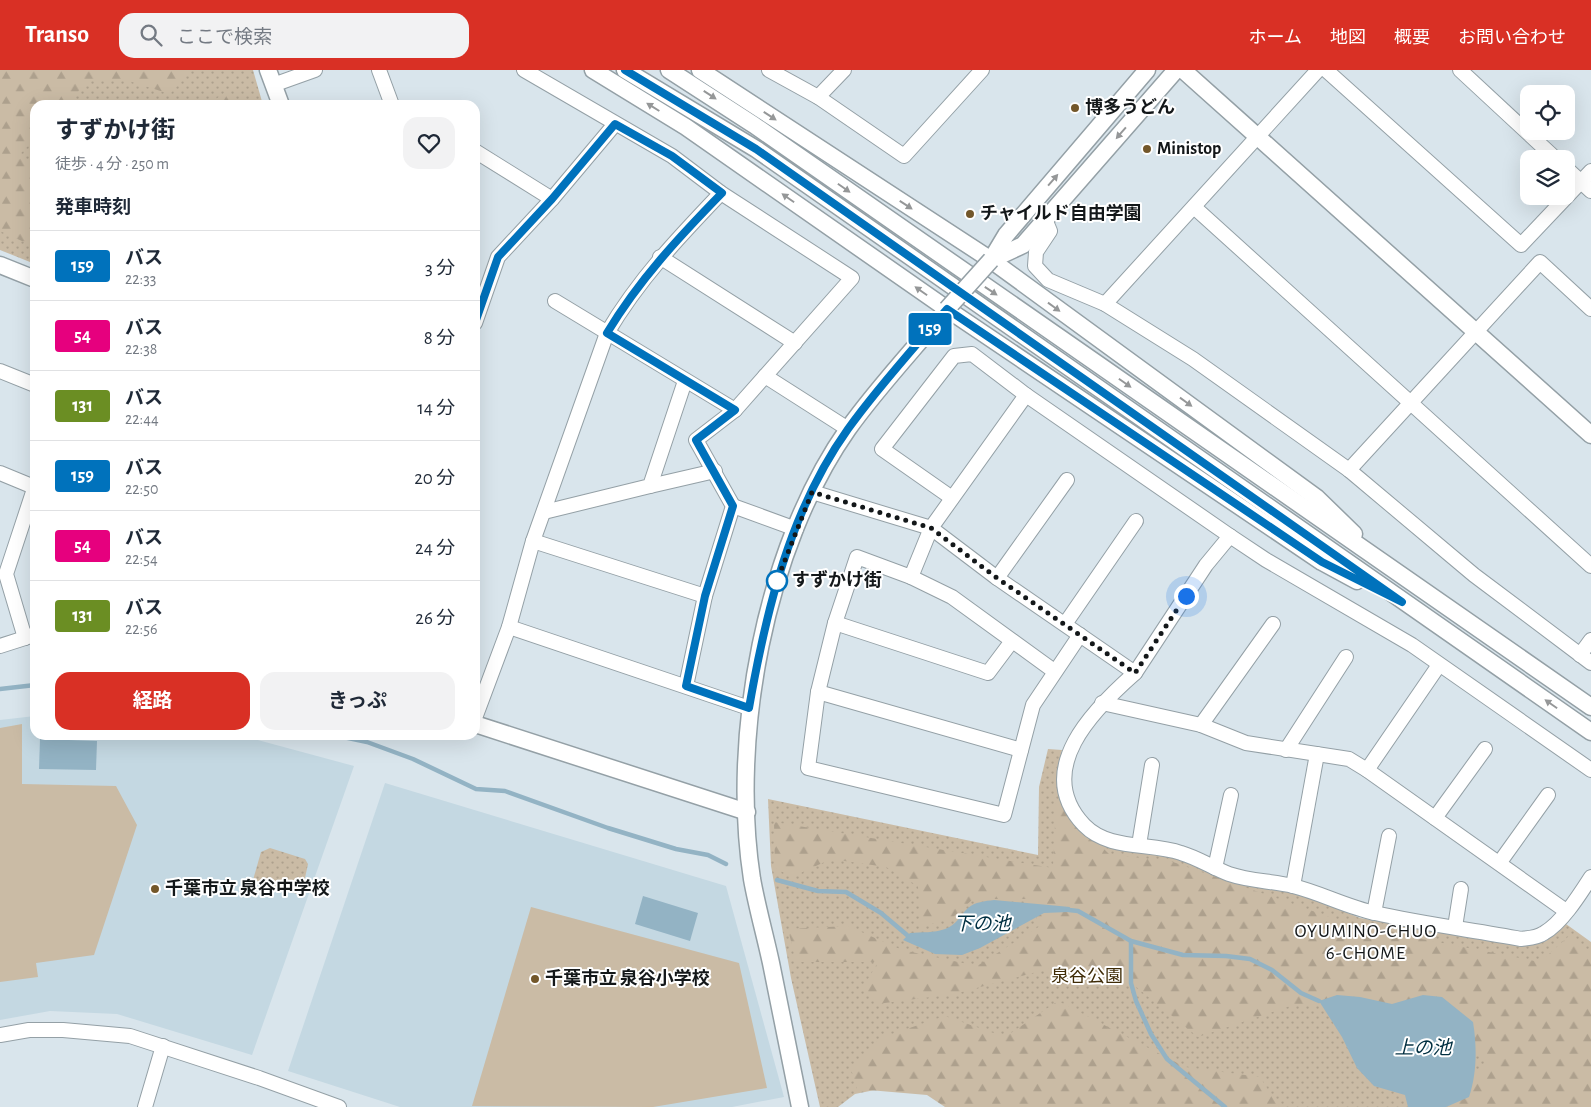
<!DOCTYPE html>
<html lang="ja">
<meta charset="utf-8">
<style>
:root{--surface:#fff;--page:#f2f2f3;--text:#1f2937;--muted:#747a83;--line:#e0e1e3;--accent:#d93025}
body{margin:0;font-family:"Alegreya Sans","Noto Sans JP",sans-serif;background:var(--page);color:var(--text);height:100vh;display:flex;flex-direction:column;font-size:19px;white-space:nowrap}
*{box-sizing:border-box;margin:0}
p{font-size:16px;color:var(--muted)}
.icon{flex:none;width:28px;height:28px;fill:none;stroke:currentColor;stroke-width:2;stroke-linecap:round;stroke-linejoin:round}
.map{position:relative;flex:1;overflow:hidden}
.details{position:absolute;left:30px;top:30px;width:450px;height:640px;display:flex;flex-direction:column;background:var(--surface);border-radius:15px;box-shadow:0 5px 20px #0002}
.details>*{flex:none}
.badge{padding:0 10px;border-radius:4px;font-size:18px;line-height:32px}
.tools{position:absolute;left:1520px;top:15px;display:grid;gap:10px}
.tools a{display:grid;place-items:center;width:55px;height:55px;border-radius:10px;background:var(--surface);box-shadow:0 5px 20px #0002;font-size:25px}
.you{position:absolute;width:25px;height:25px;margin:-12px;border:4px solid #fff;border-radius:50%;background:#1a73e8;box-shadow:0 0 0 8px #1a73e833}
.map>.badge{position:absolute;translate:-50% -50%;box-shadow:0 0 0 2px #fff}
h2{padding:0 25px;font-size:19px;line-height:45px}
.round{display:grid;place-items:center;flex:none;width:52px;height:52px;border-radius:15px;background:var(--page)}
.overview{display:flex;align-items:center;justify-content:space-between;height:85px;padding:0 25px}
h1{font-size:24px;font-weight:700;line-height:38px}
.button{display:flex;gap:10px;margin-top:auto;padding:10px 25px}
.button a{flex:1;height:58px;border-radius:15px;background:var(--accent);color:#fff;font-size:20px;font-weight:700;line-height:58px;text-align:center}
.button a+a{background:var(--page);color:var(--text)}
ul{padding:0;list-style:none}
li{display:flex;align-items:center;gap:15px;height:70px;padding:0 25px;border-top:1px solid var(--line)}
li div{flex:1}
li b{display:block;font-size:19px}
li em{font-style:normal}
li .badge{min-width:55px;font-weight:700;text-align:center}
header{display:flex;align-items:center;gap:30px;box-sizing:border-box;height:70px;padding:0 25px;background:var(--accent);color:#fff}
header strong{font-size:24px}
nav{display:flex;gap:28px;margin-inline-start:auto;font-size:18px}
.search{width:350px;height:45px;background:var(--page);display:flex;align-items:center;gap:12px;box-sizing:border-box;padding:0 18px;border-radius:15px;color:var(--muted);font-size:19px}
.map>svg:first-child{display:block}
.built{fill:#c4d8e2}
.grass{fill:url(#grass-dots)}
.forest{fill:url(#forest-firs)}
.pitch{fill:#cabba5}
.water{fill:#93b3c4}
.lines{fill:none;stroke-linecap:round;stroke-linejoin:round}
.stream{stroke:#93b3c4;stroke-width:4.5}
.minor-casing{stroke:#94a0a6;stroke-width:16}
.tertiary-casing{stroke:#94a0a6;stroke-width:19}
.minor{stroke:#fff;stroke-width:14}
.tertiary{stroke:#fff;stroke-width:16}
.tertiary-bridge-casing{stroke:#94a0a6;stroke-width:19;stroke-linecap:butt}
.tertiary-bridge{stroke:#fff;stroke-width:16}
.oneway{fill:#959798}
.line-casing{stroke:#fff;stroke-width:11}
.line{stroke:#0072bc;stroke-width:8}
.walk{stroke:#131719;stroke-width:5;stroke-dasharray:0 9}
.poi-dot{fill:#73572a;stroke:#fff;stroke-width:2}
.stop-dot{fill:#fff;stroke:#0072bc;stroke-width:2.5}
.labels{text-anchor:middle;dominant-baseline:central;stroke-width:4;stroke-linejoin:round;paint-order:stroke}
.poi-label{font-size:18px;font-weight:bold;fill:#131719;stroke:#fff;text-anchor:start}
.stop-label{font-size:18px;font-weight:bold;fill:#131719;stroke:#fff;text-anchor:start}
.park-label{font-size:18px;fill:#3f2b06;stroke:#fff}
.water-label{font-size:19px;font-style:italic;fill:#002f41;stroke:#fff}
.neighbourhood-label{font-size:19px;letter-spacing:1px;fill:#131719;stroke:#fff}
</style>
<header>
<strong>Transo</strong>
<div class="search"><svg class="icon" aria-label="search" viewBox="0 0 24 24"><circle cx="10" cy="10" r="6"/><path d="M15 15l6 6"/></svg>ここで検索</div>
<nav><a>ホーム</a><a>地図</a><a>概要</a><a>お問い合わせ</a></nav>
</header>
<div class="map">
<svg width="1591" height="1037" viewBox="0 0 1591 1037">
<defs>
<pattern id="grass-dots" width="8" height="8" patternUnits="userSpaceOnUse" patternTransform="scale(1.25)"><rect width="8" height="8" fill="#cabba5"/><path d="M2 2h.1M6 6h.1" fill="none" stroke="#ada08d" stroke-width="1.8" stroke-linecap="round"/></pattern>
<pattern id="forest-firs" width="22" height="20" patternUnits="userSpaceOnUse" patternTransform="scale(1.25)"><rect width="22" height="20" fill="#cabba5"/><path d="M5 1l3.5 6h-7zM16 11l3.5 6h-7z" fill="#ada08d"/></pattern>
</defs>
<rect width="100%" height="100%" fill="#d9e5ec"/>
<g class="built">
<path d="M 35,646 L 35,665 L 239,665 L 354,696 L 252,985 L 117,944 L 50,941 L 0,950 L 0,650 Z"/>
<path d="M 385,713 L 726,816 L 784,1027 L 732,1037 L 400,1037 L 288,1001 Z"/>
</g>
<g class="grass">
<path d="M 0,0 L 253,0 L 263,35 L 35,35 L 35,194 L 0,180 Z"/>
<path d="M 1048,679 L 1062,680 L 1057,705 L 1063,731 L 1079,758 L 1113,779 L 1175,786 L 1232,813 L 1298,823 L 1360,848 L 1520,875 L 1546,871 L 1566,854 L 1591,872 L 1591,1037 L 1002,1037 L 924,1010 L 855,1024 L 838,1037 L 820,1037 L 791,908 L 771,796 L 768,729 L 1038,785 L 1039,717 Z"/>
<path d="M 270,778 L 305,789 L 308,794 L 303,817 L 297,824 L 253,810 L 261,782 Z"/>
</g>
<g class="forest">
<path d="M 0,0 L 183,0 L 188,4 L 170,24 L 129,11 L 88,9 L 68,35 L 35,35 L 35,69 L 20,84 L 32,99 L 35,96 L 35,125 L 27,145 L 35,149 L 35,177 L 0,161 Z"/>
<path d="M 228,20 L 236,35 L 208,35 Z"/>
<path d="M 1056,732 L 1109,784 L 1173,792 L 1355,856 L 1540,892 L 1570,865 L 1591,883 L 1591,1037 L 1447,1037 L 1488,994 L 1444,937 L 1296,934 L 1198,967 L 1135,916 L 1059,896 L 954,924 L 877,934 L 864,916 L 878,892 L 796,892 L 788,859 L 848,856 L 902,880 L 977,896 L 1040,856 L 1029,829 L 973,829 L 952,848 L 921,857 L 918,816 L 886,797 L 831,789 L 792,807 L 775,798 L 774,752 L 1053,798 Z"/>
<path d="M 1058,931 L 1185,997 L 1260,1007 L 1279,1037 L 945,1037 L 927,1025 L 857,1019 L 851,999 L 880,968 L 945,946 L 1005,967 Z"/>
</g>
<g class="pitch">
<path d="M 22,654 L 22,714 L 116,716 L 137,755 L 94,885 L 36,893 L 38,907 L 0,912 L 0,658 Z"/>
<path d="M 531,837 L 739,893 L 767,1018 L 653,1037 L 472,1036 Z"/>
</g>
<g class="water">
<path d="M 40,669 L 97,671 L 96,700 L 39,699 Z"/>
<path d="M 643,826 L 698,843 L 690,871 L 635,854 Z"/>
<path d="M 994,830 L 1070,837 L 1068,842 L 1044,843 L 980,878 L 962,885 L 935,884 L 903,870 L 910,863 C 922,862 934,863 945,859 C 957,855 960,845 968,838 C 975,832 985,831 994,830 Z"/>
<path d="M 1337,925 L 1360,927 L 1392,934 L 1423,925 L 1442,927 L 1473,952 C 1477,976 1477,1004 1469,1027 L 1446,1037 L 1408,1037 L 1405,1025 L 1374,1016 L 1357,998 L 1342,967 L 1319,931 Z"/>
</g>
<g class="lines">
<g class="stream">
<path d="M 0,619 L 35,615"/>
<path d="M 334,665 L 367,672 L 413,689 L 476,719 L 505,721 L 608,758 L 676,779 L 708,785 L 726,794"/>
<path d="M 777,810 L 818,821 L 846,822 L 881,843 L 907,865"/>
<path d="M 1069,840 L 1078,841 L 1131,871 L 1183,885 L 1226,886 L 1250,889 L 1272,900 L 1301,923 L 1319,931"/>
<path d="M 1131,871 L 1131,913 L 1136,931 L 1151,964 L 1167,989 L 1225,1037"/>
</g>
<g class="minor-casing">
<g id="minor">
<path d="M 379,0 L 392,35"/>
<path d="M 524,0 L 672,86 L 721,123 L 852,208 L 735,340 L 696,370 L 733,436 L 705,526 L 686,616"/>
<path d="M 769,0 L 818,27 L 904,86 L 982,0"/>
<path d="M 1326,0 L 1521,175 L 1591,101"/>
<path d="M 1460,0 L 1556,89"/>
<path d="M 273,15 L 315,0"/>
<path d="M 818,27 L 844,0"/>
<path d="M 475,81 L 552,129"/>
<path d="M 1566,98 L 1591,121"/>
<path d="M 1194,137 L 1591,496"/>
<path d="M 1045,149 L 1050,161 L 1036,182 L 1035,196 L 1048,210 L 1105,234 L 1193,289 L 1349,400 L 1474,505 L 1591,593"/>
<path d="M 660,187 L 795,273"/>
<path d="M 555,231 L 735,340"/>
<path d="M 1105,234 L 1318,0"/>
<path d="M 475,253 L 498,187 L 552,129 L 615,54"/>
<path d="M 0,301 L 35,315"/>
<path d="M 765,306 L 848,359"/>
<path d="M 1026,325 L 931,458 L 911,507 L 857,487 L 835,553 L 818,622 L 808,698 L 1004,745 L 1033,635 L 1080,565"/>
<path d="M 1349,400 L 1540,192 L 1591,239"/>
<path d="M 0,403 L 34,417"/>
<path d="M 35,416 L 6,504 L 25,568 L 35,564"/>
<path d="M 650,416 L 715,401"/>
<path d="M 812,422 L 931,458 L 997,508 L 1135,603 L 1206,495 L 1230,466"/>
<path d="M 952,428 L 882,379 L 954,286 L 972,284 L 1026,325 L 1230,466 L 1266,490 L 1412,575 L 1591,700"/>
<path d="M 733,436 L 796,459"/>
<path d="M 544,442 L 650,416 L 685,311"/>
<path d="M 533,471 L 705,526"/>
<path d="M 911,507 L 952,527 L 1054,601"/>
<path d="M 997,508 L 1067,410"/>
<path d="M 835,553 L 988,603 L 1012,571"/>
<path d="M 1065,554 L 1136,451"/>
<path d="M 509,557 L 749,638"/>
<path d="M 0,576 L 25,568"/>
<path d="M 1580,585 L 1591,570"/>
<path d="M 1135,603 C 1094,639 1032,700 1084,755 C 1109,781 1150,772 1181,783 C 1198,788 1213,798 1229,804 C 1249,811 1272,811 1293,816 C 1321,823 1347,837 1375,843 C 1423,854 1473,860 1521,869 C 1529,868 1537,868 1544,863 C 1562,853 1580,824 1591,807"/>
<path d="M 818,622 L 1021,680"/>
<path d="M 1102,633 L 1201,655 L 1246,673 L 1349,689 L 1367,700 L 1566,841"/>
<path d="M 475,648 L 509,557 L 533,471 L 607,263 C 639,209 678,168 721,123"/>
<path d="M 1201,655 L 1273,554"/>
<path d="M 1286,680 L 1346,587"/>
<path d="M 1367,700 L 1439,595"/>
<path d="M 1435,748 L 1485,679"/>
<path d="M 1139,775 L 1152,695"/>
<path d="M 1500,792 L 1548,725"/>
<path d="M 1215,798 L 1231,725"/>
<path d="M 1293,816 L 1317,684"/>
<path d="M 1374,843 L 1389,766"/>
<path d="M 1455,857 L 1461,819"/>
<path d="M 0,965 L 29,960 L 63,960 L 130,966 L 259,1008 L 339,1037"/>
<path d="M 145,1037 L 163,976"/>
</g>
</g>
<g class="tertiary-casing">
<g id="tertiary">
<path d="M 268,0 L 281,35"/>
<path d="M 593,0 L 686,57 L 947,239 L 1322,492 L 1357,511"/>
<path d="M 625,0 L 756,79 L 1591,662"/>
<path d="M 669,0 L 754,55 L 1591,637"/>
<path d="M 700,0 L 991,190 L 1317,428 L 1354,464"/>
<path d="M 1183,0 L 1591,365"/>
<path d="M 991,190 L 1023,175 L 1176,0"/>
<path d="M 991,190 L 1006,165 L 1147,0"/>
<path d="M 0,195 L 35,209"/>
<path d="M 475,654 L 747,742"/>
<path d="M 800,1037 C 790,989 781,941 771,893 C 765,865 757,837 752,809 C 730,667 765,477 848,359 C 877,318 915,278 947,239"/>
</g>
</g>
<use href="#minor" class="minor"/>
<use href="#tertiary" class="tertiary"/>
<g class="tertiary-bridge-casing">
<path id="tertiary-bridge" d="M 947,239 L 991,190"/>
</g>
<use href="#tertiary-bridge" class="tertiary-bridge"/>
</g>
<defs><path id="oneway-solid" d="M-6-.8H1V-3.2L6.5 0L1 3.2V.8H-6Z" transform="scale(1.25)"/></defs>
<g class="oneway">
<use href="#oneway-solid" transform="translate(710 25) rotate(33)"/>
<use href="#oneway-solid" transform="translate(653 37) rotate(-148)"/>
<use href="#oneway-solid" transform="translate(770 46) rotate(33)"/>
<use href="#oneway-solid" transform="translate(1121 63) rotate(131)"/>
<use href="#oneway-solid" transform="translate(1053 110) rotate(-49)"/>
<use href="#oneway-solid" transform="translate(844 118) rotate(35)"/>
<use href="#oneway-solid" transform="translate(788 128) rotate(-145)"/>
<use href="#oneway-solid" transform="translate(906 135) rotate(33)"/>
<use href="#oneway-solid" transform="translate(921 221) rotate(-145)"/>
<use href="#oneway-solid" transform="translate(991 221) rotate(34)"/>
<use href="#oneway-solid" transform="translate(1054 237) rotate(36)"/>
<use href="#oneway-solid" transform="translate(1125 313) rotate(35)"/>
<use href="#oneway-solid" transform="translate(1186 332) rotate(36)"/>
<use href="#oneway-solid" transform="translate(1551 634) rotate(-145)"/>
</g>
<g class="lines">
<g class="line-casing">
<path id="line" d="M 475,253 L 498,187 L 552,129 L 615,54 L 672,86 L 722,123 C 679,167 639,210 607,263 L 735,340 L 696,370 L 733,436 L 705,526 L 686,616 L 749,638 C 766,541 790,440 848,359 C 878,317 914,278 947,239 L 1322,492 L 1402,532 L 756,79 L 625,0"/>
</g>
<use href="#line" class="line"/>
<path class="walk" d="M 777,511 L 776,513 L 812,422 L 931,458 L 997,508 L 1135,603 L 1186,526"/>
</g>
<g class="poi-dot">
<circle cx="1075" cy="38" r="5"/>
<circle cx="1147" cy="79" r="5"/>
<circle cx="970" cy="144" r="5"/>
<circle cx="155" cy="819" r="5"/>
<circle cx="535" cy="909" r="5"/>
</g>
<circle class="stop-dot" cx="777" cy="511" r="10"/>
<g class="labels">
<g class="poi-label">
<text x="1085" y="38">博多うどん</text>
<text x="1157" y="79">Ministop</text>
<text x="980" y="144">チャイルド自由学園</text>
<text x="165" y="819">千葉市立 泉谷中学校</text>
<text x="545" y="909">千葉市立 泉谷小学校</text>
</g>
<g class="stop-label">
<text x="792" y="511">すずかけ街</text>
</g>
<g class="park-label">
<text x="1087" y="907">泉谷公園</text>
</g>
<g class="water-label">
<text x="982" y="854">下の池</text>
<text x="1423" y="978">上の池</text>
</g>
<g class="neighbourhood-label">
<text x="1366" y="861">OYUMINO-CHUO<tspan x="1366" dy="22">6-CHOME</tspan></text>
</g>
</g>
</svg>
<div class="tools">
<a><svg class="icon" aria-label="locate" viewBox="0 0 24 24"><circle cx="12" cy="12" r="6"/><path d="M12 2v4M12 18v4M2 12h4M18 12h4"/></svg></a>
<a><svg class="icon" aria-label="layers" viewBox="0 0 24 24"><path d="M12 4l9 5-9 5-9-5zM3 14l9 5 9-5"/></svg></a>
</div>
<div class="you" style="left:1186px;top:526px"></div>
<b class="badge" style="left:930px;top:259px;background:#0072bc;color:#fff">159</b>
<section class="details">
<div class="overview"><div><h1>すずかけ街</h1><p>徒歩 · 4 分 · 250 m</p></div><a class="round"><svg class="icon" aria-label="heart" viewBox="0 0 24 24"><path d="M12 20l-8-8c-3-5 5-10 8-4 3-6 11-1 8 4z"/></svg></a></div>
<h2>発車時刻</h2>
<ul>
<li><span class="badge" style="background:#0072bc;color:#fff">159</span><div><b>バス</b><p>22:33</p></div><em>3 分</em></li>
<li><span class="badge" style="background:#e6007e;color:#fff">54</span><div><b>バス</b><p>22:38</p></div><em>8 分</em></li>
<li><span class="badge" style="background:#6b8e23;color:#fff">131</span><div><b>バス</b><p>22:44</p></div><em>14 分</em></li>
<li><span class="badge" style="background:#0072bc;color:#fff">159</span><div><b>バス</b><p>22:50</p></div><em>20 分</em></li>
<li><span class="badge" style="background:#e6007e;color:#fff">54</span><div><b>バス</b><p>22:54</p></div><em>24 分</em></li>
<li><span class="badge" style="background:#6b8e23;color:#fff">131</span><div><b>バス</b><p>22:56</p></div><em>26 分</em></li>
</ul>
<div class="button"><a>経路</a><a>きっぷ</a></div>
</section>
</div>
